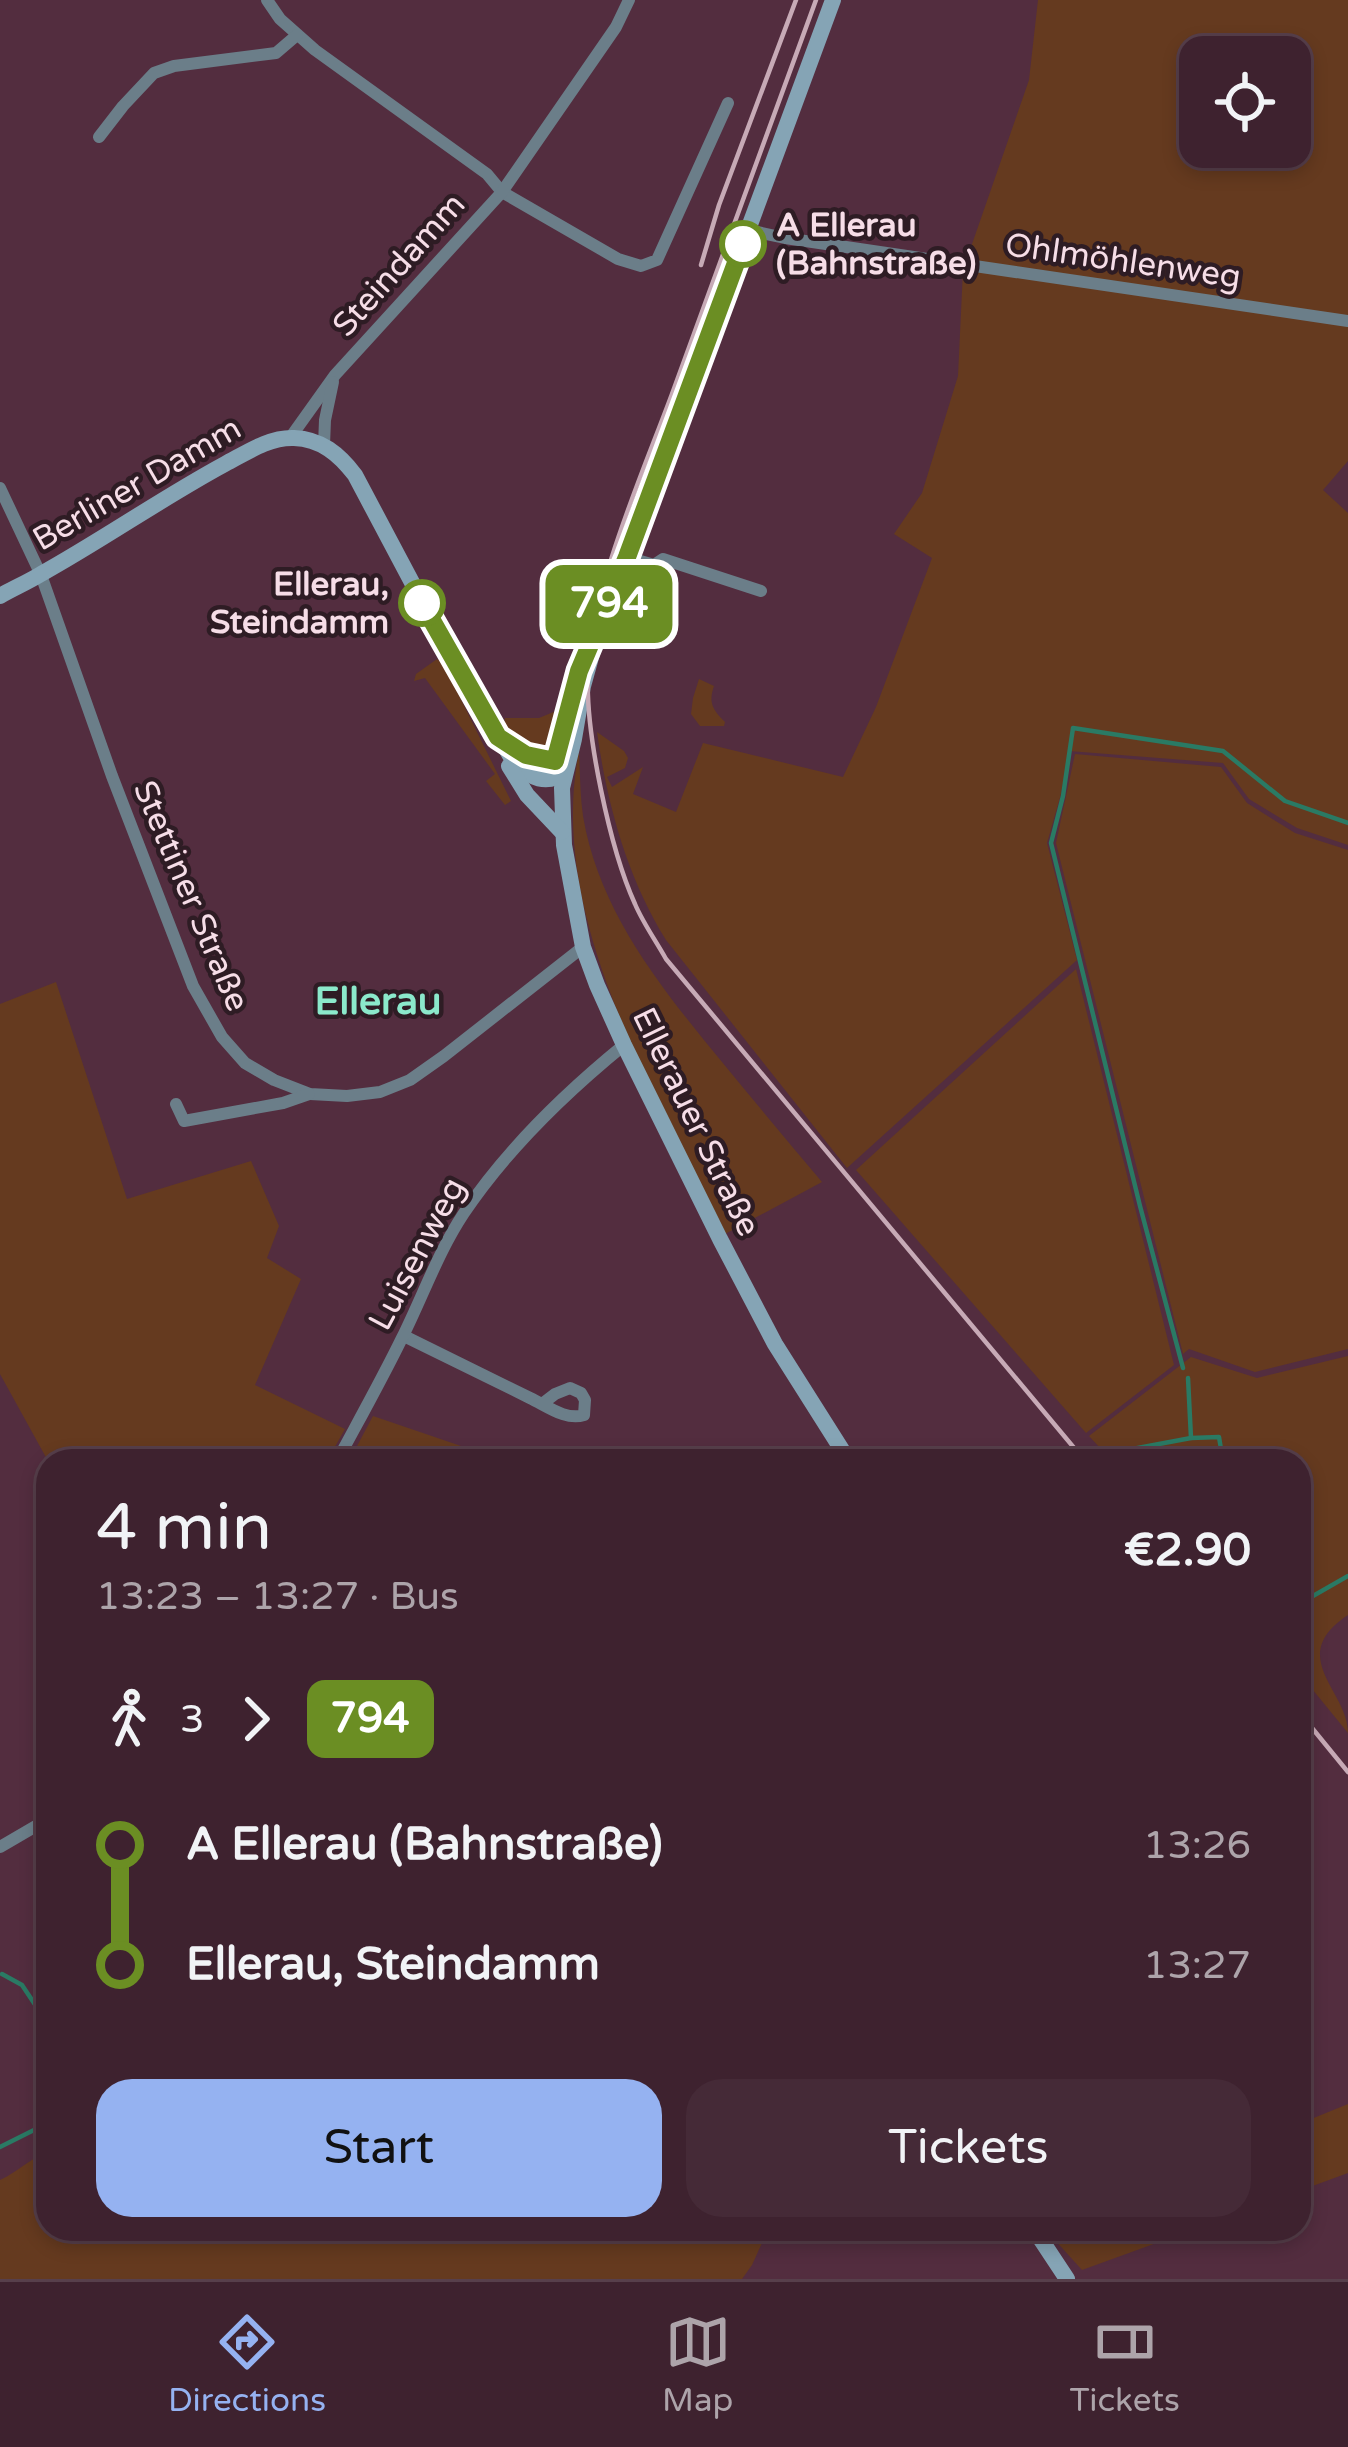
<!DOCTYPE html>
<meta charset="utf-8">
<style>
:root{--surface:#3e222f;--page:#452a37;--text:#f1f3f6;--muted:#ada4aa;--line:#573f4b;--accent:#95b2f1}
body{margin:0;font-family:"Varela Round",sans-serif;background:var(--page);color:var(--text);height:100vh;display:flex;flex-direction:column;font-size:45px;white-space:nowrap}
*{box-sizing:border-box;margin:0}
p{font-size:39px;color:var(--muted)}
.icon{flex:none;width:66px;height:66px;fill:none;stroke:currentColor;stroke-width:2;stroke-linecap:round;stroke-linejoin:round}
.map{position:relative;flex:1;overflow:hidden}
.sheet{position:absolute;left:36px;top:1449px;width:1275px;height:792px;display:flex;flex-direction:column;background:var(--surface);border-radius:36px;box-shadow:0 6px 18px #0003,0 0 0 3px var(--line)}
.sheet>*{flex:none}
.badge{padding:0 24px;border-radius:18px;font-size:42px;line-height:78px}
.fabs{position:absolute;left:1179px;top:36px;display:grid;gap:24px}
.fabs a{display:grid;place-items:center;width:132px;height:132px;border-radius:24px;background:var(--surface);box-shadow:0 6px 18px #0003,0 0 0 3px var(--line);font-size:60px}
.map>.badge{position:absolute;translate:-50% -50%;box-shadow:0 0 0 6px #fff}
.legs{display:flex;align-items:center;gap:18px;height:132px;padding:0 60px;font-size:39px}
.legs p{margin-inline-start:auto}
.head{display:flex;align-items:center;justify-content:space-between;height:204px;padding:0 60px}
h1{font-size:66px;font-weight:600;line-height:90px}
.action{display:flex;gap:24px;margin-top:auto;padding:24px 60px}
.action a{flex:1;height:138px;border-radius:36px;background:var(--accent);color:#111;font-size:48px;font-weight:600;line-height:138px;text-align:center}
.action a+a{background:var(--page);color:var(--text)}
ul{padding:0 60px;list-style:none}
li{display:flex;align-items:center;gap:42px;height:120px;font-size:45px}
li i{display:grid;place-items:center;width:18px;height:100%;margin:0 15px;background:currentColor}
li i::after{content:'';width:30px;height:30px;margin:-15px;border:9px solid;border-radius:50%;background:var(--surface)}
li p{margin-inline-start:auto}
li:first-child i{background:linear-gradient(#0000 50%,currentColor 0)}
li:last-child i{background:linear-gradient(currentColor 50%,#0000 0)}
.tabs{display:flex;justify-content:space-around;align-items:center;height:168px;border-top:3px solid var(--line);background:var(--surface);font-size:33px;color:var(--muted)}
.tabs a{display:grid;justify-items:center;gap:6px}
.tabs .active{color:var(--accent)}
.map>svg:first-child{display:block}
.green{fill:#653a1f;fill-rule:evenodd}
.lines{fill:none;stroke-linecap:round;stroke-linejoin:round}
.stream{stroke:#2a7a64;stroke-width:4.5}
.minor{stroke:#6b7e89;stroke-width:12}
.secondary{stroke:#85a4b5;stroke-width:16}
.rail{stroke:#c7aab6;stroke-width:4.5}
.line-1-casing{stroke:#fff;stroke-width:27}
.line-1{stroke:#6b8e23;stroke-width:18}
.stop-1-dot{fill:#fff;stroke:#6b8e23;stroke-width:6}
.labels{text-anchor:middle;dominant-baseline:central;stroke-width:9;stroke-linejoin:round;paint-order:stroke}
.stop-label{font-size:33px;font-weight:bold;fill:#f6dde7;stroke:#2e1c24;text-anchor:start}
.street-label{font-size:33px;fill:#f6dde7;stroke:#2e1c24}
.quarter-label{font-size:39px;font-weight:bold;fill:#8be9cb;stroke:#2e1c24}
</style>
<div class="map">
<svg width="1348" height="2279" viewBox="0 0 1348 2279">
<rect width="100%" height="100%" fill="#532d3f"/>
<g class="green">
<path d="M 1038,0 L 1348,0 L 1348,461 L 1323,490 L 1348,513 L 1348,845 L 1297,828 L 1249,799 L 1223,763 L 1069,751 L 1061,794 L 1047,843 L 1077,960 L 847,1168 L 666,940 C 627,877 607,804 597,732 L 624,751 L 628,758 L 625,768 L 607,777 L 612,787 L 643,767 L 633,794 L 676,812 L 703,743 L 843,777 L 876,707 L 932,558 L 894,534 L 922,493 L 958,376 L 963,270 L 1029,80 ZM 1200,57 L 1290,57 L 1290,147 L 1200,147 Z"/>
<path d="M 437,659 L 444,665 L 511,801 L 505,805 L 486,781 L 495,774 L 425,678 L 414,681 L 416,674 Z"/>
<path d="M 699,679 L 714,686 C 708,703 713,710 725,722 L 724,726 L 700,726 L 691,714 L 693,698 Z"/>
<path d="M 563,708 L 550,743 L 537,749 L 518,741 L 504,723 L 505,718 L 539,718 Z"/>
<path d="M 579,751 C 580,772 580,795 583,816 C 599,912 662,989 722,1062 C 755,1102 788,1142 822,1182 L 725,1234 C 655,1091 546,916 579,751 Z"/>
<path d="M 1075,754 L 1221,767 L 1247,803 L 1295,833 L 1348,850 L 1348,1349 L 1255,1372 L 1189,1349 L 1183,1354 L 1056,843 Z"/>
<path d="M 1076,969 L 1174,1365 L 1086,1433 L 856,1170 Z"/>
<path d="M 56,982 L 127,1199 L 251,1161 L 279,1226 L 267,1258 L 301,1279 L 255,1385 L 345,1429 L 327,1461 L 48,1461 L 0,1374 L 0,1004 Z"/>
<path d="M 1348,1356 L 1348,1615 C 1285,1657 1348,1690 1348,1733 L 1299,1673 L 1299,1461 L 1112,1461 L 1089,1436 L 1191,1357 L 1257,1378 Z"/>
<path d="M 373,1416 L 461,1446 L 467,1461 L 349,1461 Z"/>
<path d="M 1348,2104 L 1348,2173 L 1299,2191 L 1299,2124 Z"/>
<path d="M 48,2152 L 48,2229 L 761,2229 L 766,2234 L 752,2265 L 742,2279 L 0,2279 L 0,2180 C 18,2172 30,2158 48,2152 Z"/>
<path d="M 1045,2229 L 1195,2229 L 1082,2270 Z"/>
</g>
<g class="lines">
<g class="stream">
<path d="M 1183,1368 L 1140,1206 L 1051,843 L 1063,796 L 1073,728 L 1223,751 L 1285,801 L 1348,823"/>
<path d="M 1188,1378 L 1191,1438"/>
<path d="M 1095,1456 L 1191,1438 L 1219,1437 L 1223,1461"/>
<path d="M 1299,1604 L 1348,1576"/>
<path d="M 2,1974 L 22,1985 L 48,2024"/>
<path d="M 0,2147 L 48,2123"/>
</g>
<g class="minor">
<path d="M 267,0 L 280,19 L 315,50 L 487,174 L 502,192 L 618,259 L 641,266 L 657,260 L 728,103"/>
<path d="M 99,137 L 123,106 L 154,73 L 174,66 L 276,53 L 297,35"/>
<path d="M 748,230 L 785,238 L 1348,321"/>
<path d="M 290,438 L 335,375 L 502,192 L 616,27 L 629,0"/>
<path d="M 324,445 L 325,420 L 333,382"/>
<path d="M 0,488 L 41,575 L 112,776 L 193,986 L 222,1037 L 245,1063 L 274,1080 L 310,1094 L 347,1096 L 380,1092 L 410,1080 L 444,1056 L 583,947"/>
<path d="M 627,557 L 654,565 L 663,559 L 761,591"/>
<path d="M 176,1104 L 184,1121 L 283,1103 L 309,1094"/>
<path d="M 404,1336 L 530,1398 C 547,1406 566,1421 584,1415 L 585,1400 L 581,1393 L 570,1388 L 555,1394 L 542,1404"/>
<path d="M 673,1453 L 676,1461"/>
<path d="M 337,1461 C 359,1420 382,1379 402,1338 C 423,1296 438,1252 464,1213 C 507,1149 564,1094 624,1045"/>
<path d="M 0,1847 L 48,1819"/>
</g>
<g class="secondary">
<path d="M 0,596 C 14,588 28,582 41,574 C 104,539 162,498 225,464 C 246,453 269,437 294,438 C 321,439 339,454 355,475 L 443,641 L 515,764 C 529,777 548,787 564,771"/>
<path d="M 598,632 L 583,686 L 574,739 L 562,788 L 564,845 L 583,947 L 597,985 L 624,1045 L 720,1239 L 775,1344 L 849,1461"/>
<path d="M 594,640 L 627,557 L 833,0"/>
<path d="M 503,741 L 525,755 L 555,761"/>
<path d="M 509,766 L 527,795 L 562,832"/>
<path d="M 562,782 L 555,761 L 571,697"/>
<path d="M 1034,2229 L 1067,2279"/>
</g>
<g class="rail">
<path d="M 816,0 C 767,131 721,263 672,394 C 642,475 592,587 588,673 C 585,732 610,849 635,904 C 643,923 656,941 666,959 L 1085,1461"/>
<path d="M 701,265 L 719,205 L 796,0"/>
<path d="M 1299,1712 L 1348,1772"/>
</g>
</g>
<g class="lines">
<g class="line-1-casing">
<path id="line-1" d="M 422,603 L 498,737 L 526,755 L 555,761 L 579,671 L 627,557 L 743,244"/>
</g>
<use href="#line-1" class="line-1"/>
</g>
<g class="stop-1-dot">
<circle cx="743" cy="244" r="21"/>
<circle cx="422" cy="603" r="21"/>
</g>
<g class="labels">
<g class="stop-label">
<text x="776" y="225">A Ellerau<tspan x="776" dy="38">(Bahnstraße)</tspan></text>
<text x="389" y="584" text-anchor="end">Ellerau,<tspan x="389" dy="38">Steindamm</tspan></text>
</g>
<g class="street-label">
<text transform="translate(1123 261) rotate(8)">Ohlmöhlenweg</text>
<text transform="translate(399 265) rotate(-48)">Steindamm</text>
<text transform="translate(137 484) rotate(-30)">Berliner Damm</text>
<text transform="translate(191 896) rotate(67)">Stettiner Straße</text>
<text transform="translate(696 1122) rotate(64)">Ellerauer Straße</text>
<text transform="translate(417 1254) rotate(-62)">Luisenweg</text>
</g>
<g class="quarter-label">
<text x="378" y="1001">Ellerau</text>
</g>
</g>
</svg>
<div class="fabs">
<a><svg class="icon" aria-label="locate" viewBox="0 0 24 24"><circle cx="12" cy="12" r="6"/><path d="M12 2v4M12 18v4M2 12h4M18 12h4"/></svg></a>
</div>
<b class="badge" style="left:609px;top:604px;background:#6b8e23;color:#fff">794</b>
<section class="sheet">
<div class="head"><div><h1>4 min</h1><p>13:23 – 13:27 · Bus</p></div><b>€2.90</b></div>
<div class="legs"><svg class="icon" aria-label="walk" viewBox="0 0 24 24"><circle cx="13" cy="4" r="2"/><path d="M13 8l-2 6 4 7M11 14l-3 7M7 12l3-4h3l4 4"/></svg>3<svg class="icon" aria-label="forward" viewBox="0 0 24 24"><path d="M9 5l7 7-7 7"/></svg><b class="badge" style="background:#6b8e23;color:#fff">794</b></div>
<ul>
<li><i style="color:#6b8e23"></i><b>A Ellerau (Bahnstraße)</b><p>13:26</p></li>
<li><i style="color:#6b8e23"></i><b>Ellerau, Steindamm</b><p>13:27</p></li>
</ul>
<div class="action"><a>Start</a><a>Tickets</a></div>
</section>
</div>
<nav class="tabs">
<a class="active"><svg class="icon" aria-label="directions" viewBox="0 0 24 24"><path d="M12 3l9 9-9 9-9-9zM9 14v-3h6M13 9l2 2-2 2"/></svg>Directions</a>
<a><svg class="icon" aria-label="map" viewBox="0 0 24 24"><path d="M3 6l6-2 6 2 6-2v14l-6 2-6-2-6 2zM9 4v14M15 6v14"/></svg>Map</a>
<a><svg class="icon" aria-label="tickets" viewBox="0 0 24 24"><path d="M3 7h18v10H3zM15 7v10"/></svg>Tickets</a>
</nav>
